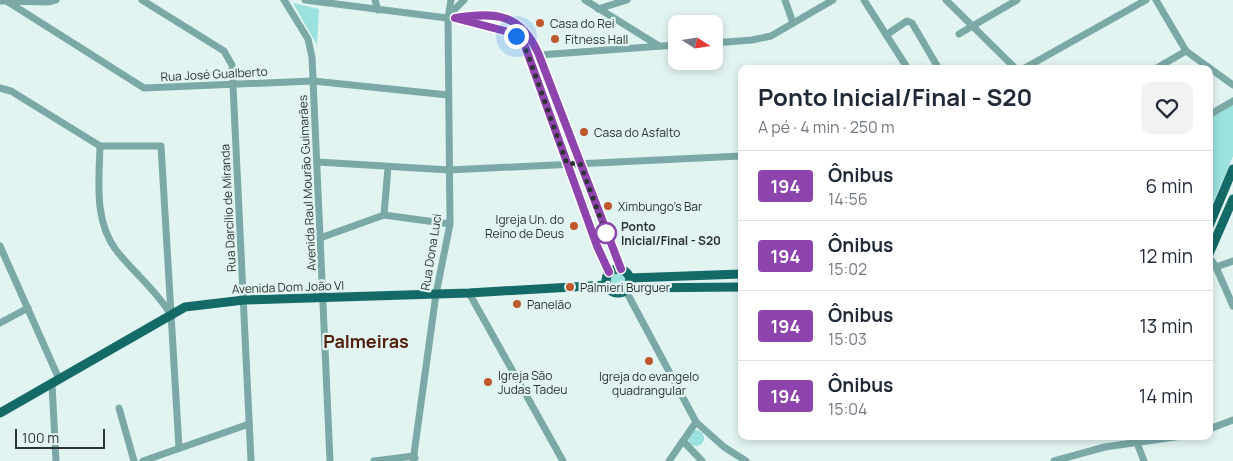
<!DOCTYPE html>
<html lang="pt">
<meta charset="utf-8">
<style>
:root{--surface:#fff;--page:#f2f2f3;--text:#1f2937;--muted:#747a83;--line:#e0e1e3}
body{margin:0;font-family:Manrope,sans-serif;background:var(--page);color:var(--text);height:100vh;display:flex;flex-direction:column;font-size:19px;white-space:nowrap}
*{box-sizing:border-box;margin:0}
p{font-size:16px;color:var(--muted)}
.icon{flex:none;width:28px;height:28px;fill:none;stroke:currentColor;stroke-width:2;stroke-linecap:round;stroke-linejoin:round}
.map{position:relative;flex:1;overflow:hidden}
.details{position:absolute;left:738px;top:65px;width:475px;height:375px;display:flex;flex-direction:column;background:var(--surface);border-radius:10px;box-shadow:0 2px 8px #0003}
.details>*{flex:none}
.badge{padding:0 10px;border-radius:4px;font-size:18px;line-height:32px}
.needle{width:32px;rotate:102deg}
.fabs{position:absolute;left:668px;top:15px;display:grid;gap:10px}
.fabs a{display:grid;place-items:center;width:55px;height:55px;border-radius:10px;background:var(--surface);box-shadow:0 2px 8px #0003;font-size:25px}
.scale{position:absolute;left:15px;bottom:12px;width:90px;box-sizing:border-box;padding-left:5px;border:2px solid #2d3333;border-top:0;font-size:14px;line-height:18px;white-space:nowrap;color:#2d3333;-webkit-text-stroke:4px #e2f4f2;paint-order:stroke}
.you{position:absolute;width:25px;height:25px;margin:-12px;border:4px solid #fff;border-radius:50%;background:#1a73e8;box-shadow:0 0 0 8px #1a73e833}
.map>.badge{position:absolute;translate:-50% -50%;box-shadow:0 0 0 2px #fff}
.round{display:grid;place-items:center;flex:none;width:52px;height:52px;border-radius:10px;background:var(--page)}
.summary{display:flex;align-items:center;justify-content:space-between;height:85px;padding:0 20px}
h1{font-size:24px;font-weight:700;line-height:38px}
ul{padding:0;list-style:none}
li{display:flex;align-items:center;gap:15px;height:70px;padding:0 20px;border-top:1px solid var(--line)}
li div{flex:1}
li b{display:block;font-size:19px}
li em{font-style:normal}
li .badge{min-width:55px;font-weight:700;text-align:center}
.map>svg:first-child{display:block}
.green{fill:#9be1de}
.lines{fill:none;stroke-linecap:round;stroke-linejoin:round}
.minor{stroke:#7aa9a6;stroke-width:7}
.major{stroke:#136a67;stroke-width:9}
.line-casing{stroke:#fff;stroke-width:11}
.line{stroke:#8e44ad;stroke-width:8}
.walk{stroke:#2d3333;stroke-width:5;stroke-dasharray:0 9}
.poi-dot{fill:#bf582d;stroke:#e2f4f2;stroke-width:2}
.stop-dot{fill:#fff;stroke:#8e44ad;stroke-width:2.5}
.labels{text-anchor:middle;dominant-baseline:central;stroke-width:4.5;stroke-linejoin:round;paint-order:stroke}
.poi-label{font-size:12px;fill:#2d3333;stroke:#e2f4f2;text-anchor:start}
.street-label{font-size:12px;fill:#2d3333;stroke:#e2f4f2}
.stop-label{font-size:12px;font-weight:bold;fill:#2d3333;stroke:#e2f4f2;text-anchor:start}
.district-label{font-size:18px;font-weight:bold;fill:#52210c;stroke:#e2f4f2}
</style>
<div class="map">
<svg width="1233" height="461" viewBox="0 0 1233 461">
<rect width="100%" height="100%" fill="#e2f4f2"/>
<g class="green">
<path d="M 293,3 L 319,9 L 317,45 Z"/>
<path d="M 1233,103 L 1233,156 L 1209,213 L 1209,117 Z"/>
<circle cx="617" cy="281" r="11"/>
<circle cx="696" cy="438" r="8"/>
</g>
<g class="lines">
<g class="minor">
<path d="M 5,0 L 144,88 L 313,81 L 448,95"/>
<path d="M 142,0 L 224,51 L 232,65 L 251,461"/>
<path d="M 284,0 L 308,39 L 312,57 L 330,461"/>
<path d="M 305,0 L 455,19 L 509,32 L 521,41 L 527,52 L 597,246 L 609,272"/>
<path d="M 375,0 L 378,10"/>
<path d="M 585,0 L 659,46"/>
<path d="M 785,0 L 793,23"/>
<path d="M 864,0 L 908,69"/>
<path d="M 946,0 L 1016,69"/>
<path d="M 1156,0 L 1186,51 L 1233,85"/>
<path d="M 0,1 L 49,2 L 56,0"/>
<path d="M 598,9 L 627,0"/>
<path d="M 449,15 L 464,0"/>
<path d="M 457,18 C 498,11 521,15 539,55 L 621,269"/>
<path d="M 959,34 L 1017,0"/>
<path d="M 886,35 L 907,21 L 912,23 L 939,69"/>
<path d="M 714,43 L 752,40 L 771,36 L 833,0"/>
<path d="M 539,55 L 676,45"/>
<path d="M 1023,69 L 1146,0"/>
<path d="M 1155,69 L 1186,51"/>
<path d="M 0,88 L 11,91 L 100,146"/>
<path d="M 1209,115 L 1233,101"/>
<path d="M 100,146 L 161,146 L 179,448"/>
<path d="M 100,146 C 99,181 94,221 116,250 C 133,272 155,289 169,312"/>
<path d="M 318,162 L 449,170 L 741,156"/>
<path d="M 384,215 L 388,167"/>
<path d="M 320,238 L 384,215 L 450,224"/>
<path d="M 0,246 L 59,379"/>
<path d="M 1209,257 L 1216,267 L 1233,306"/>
<path d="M 1216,267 L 1233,261"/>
<path d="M 626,291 L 696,422 L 724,447 L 746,461"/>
<path d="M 469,293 L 563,461"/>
<path d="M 0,323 L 28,308"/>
<path d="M 52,384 L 56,461"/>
<path d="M 119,408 L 134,461"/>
<path d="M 1209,429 L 1233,420"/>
<path d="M 683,441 L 702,461"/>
<path d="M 1137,443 L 1144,461"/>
<path d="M 143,461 L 249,424"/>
<path d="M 374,461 L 414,456 L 415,458"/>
<path d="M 413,461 L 436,294 L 450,224 L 448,18 L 451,0"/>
<path d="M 669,461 L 696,422"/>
<path d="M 1054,461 L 1105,447 L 1182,436"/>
</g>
<g class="major">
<path d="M 1209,226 L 1233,169"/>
<path d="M 1209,254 L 1233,199"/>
<circle cx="618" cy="281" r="12"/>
<path d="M 630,278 L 741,274"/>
<path d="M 629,288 L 741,287"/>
<path d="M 0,413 L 185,307 L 244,300 L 469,293 L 606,285"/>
</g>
</g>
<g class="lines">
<g class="line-casing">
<path id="line" d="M 609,272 L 597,246 L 525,46 L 516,36 L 509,32 L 455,18 C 496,12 521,13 539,55 L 621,269"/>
</g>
<use href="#line" class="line"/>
<path class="walk" d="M 516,36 L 527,52 L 567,164 L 580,163 L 606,233"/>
</g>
<g class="poi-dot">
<circle cx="540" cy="23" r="5"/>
<circle cx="555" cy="39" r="5"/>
<circle cx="584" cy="132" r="5"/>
<circle cx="608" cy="206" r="5"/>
<circle cx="574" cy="226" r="5"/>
<circle cx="570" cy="287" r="5"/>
<circle cx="517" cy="304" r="5"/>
<circle cx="649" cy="361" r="5"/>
<circle cx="488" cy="382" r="5"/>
</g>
<circle class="stop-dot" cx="606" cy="233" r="10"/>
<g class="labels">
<g class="poi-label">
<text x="550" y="23">Casa do Rei</text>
<text x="565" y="39">Fitness Hall</text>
<text x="594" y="132">Casa do Asfalto</text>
<text x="618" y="206">Ximbungo's Bar</text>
<text x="564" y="219" text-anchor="end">Igreja Un. do<tspan x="564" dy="14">Reino de Deus</tspan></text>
<text x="580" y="287">Palmieri Burguer</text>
<text x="527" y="304">Panelão</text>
<text x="498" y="375">Igreja São<tspan x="498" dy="14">Judas Tadeu</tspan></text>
<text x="649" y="376" text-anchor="middle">Igreja do evangelo<tspan x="649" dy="14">quadrangular</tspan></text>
</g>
<g class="street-label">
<text transform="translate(214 74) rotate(-3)">Rua José Gualberto</text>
<text transform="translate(307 183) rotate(-93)">Avenida Raul Mourão Guimarães</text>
<text transform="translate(228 208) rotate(-93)">Rua Darcílio de Miranda</text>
<text transform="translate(431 252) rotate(-81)">Rua Dona Luci</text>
<text transform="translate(288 287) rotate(-2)">Avenida Dom João VI</text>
</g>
<g class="stop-label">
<text x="621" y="226">Ponto<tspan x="621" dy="14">Inicial/Final - S20</tspan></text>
</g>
<g class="district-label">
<text x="366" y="341">Palmeiras</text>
</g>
</g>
</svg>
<div class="fabs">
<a><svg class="needle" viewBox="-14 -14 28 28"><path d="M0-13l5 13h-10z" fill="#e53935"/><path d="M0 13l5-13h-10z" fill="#747a83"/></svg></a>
</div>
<div class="scale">100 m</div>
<div class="you" style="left:516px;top:36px"></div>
<section class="details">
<div class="summary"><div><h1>Ponto Inicial/Final - S20</h1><p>A pé · 4 min · 250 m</p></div><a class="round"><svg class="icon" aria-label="heart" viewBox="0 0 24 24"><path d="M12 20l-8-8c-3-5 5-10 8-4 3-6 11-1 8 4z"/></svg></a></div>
<ul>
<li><span class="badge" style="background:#8e44ad;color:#fff">194</span><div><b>Ônibus</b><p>14:56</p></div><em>6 min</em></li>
<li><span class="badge" style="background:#8e44ad;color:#fff">194</span><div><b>Ônibus</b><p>15:02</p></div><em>12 min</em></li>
<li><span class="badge" style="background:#8e44ad;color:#fff">194</span><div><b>Ônibus</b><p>15:03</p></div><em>13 min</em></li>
<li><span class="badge" style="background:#8e44ad;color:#fff">194</span><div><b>Ônibus</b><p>15:04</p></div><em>14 min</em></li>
</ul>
</section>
</div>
